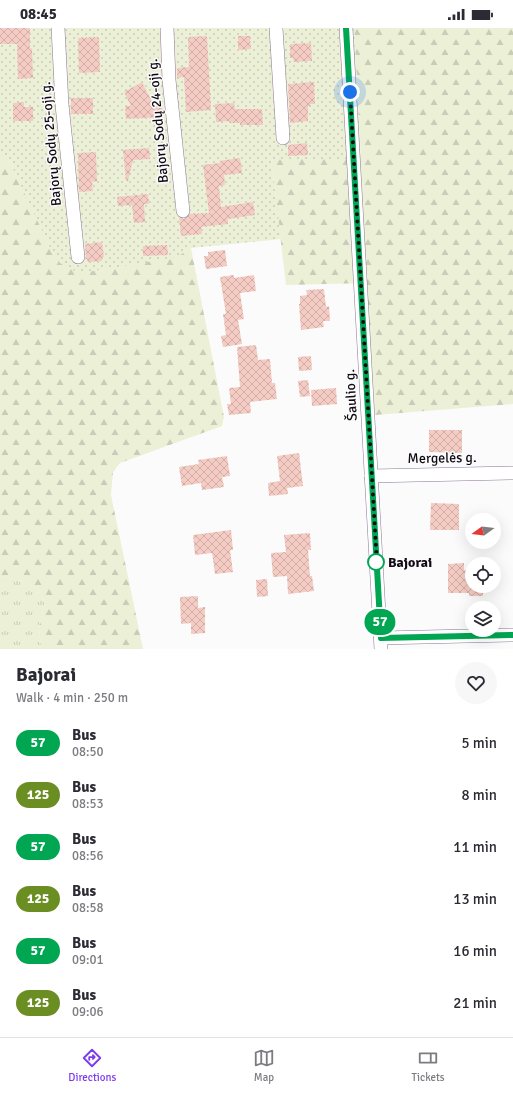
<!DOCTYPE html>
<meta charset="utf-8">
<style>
:root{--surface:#fff;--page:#f7f7f7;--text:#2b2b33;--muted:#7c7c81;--line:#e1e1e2;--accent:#7c3aed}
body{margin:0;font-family:Signika,sans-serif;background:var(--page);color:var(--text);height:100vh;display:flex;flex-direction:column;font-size:15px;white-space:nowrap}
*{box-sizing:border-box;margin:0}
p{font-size:13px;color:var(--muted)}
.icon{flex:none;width:22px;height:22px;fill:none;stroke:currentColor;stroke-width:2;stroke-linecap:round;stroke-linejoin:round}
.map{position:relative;height:621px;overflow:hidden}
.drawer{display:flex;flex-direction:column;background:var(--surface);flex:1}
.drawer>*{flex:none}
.badge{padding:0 8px;border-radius:13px;font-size:14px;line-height:26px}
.needle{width:26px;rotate:255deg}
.fabs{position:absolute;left:465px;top:485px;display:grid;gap:8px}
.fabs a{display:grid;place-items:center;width:36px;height:36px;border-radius:50%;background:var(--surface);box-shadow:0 4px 16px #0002;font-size:20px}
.you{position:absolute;width:20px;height:20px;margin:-10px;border:3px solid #fff;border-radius:50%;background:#1a73e8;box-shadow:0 0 0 6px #1a73e833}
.map>.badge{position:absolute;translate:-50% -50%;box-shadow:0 0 0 2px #fff}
.round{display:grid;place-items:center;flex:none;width:42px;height:42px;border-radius:21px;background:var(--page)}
.headline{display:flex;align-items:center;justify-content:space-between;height:68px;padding:0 16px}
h1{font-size:19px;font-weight:800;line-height:30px}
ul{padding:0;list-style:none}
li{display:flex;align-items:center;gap:12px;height:52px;padding:0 16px}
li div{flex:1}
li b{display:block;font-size:15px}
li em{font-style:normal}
li .badge{min-width:44px;font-weight:700;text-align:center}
.status{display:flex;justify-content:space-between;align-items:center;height:28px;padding:0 20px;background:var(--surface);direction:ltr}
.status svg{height:11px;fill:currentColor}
.menu{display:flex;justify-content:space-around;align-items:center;height:56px;border-top:1px solid var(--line);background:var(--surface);font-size:11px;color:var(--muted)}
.menu a{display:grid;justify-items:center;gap:2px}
.menu .selected{color:var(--accent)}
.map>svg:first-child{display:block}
.grass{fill:url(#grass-tufts)}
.forest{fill:url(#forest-firs)}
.garden{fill:url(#garden-dots)}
.building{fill:url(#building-cross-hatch)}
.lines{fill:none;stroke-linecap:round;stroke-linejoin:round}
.minor-casing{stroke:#8d7793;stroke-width:14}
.minor{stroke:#fff;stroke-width:13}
.line-casing{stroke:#fff;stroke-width:9}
.line{stroke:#00a651;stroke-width:6}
.walk{stroke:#110a14;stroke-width:4;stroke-dasharray:0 7.2}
.stop-dot{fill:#fff;stroke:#00a651;stroke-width:2}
.labels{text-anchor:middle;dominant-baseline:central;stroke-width:3;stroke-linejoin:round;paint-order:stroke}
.street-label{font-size:14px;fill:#110a14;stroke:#fbfbfb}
.stop-label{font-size:14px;font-weight:bold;fill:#110a14;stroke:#fbfbfb;text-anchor:start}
</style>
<div class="status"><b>08:45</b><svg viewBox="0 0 49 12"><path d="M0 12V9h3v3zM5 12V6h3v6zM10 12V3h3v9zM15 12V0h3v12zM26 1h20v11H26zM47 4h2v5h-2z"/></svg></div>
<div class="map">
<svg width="513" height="621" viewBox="0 0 513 621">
<defs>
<pattern id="grass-tufts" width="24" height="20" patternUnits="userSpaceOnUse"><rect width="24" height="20" fill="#ebf0d7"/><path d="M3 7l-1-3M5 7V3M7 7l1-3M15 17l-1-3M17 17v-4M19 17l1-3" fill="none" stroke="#c8ccb8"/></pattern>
<pattern id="forest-firs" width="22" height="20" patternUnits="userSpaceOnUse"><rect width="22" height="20" fill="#ebf0d7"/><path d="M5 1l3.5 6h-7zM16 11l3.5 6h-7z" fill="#c8ccb8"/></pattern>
<pattern id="garden-dots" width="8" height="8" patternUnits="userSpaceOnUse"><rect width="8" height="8" fill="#ebf0d7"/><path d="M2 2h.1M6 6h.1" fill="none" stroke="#c8ccb8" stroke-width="1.8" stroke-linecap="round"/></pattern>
<pattern id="building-cross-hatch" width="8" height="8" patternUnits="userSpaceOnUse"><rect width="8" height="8" fill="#f5ccc3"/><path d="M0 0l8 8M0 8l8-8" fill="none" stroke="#d1aea7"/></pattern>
</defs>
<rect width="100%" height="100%" fill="#fbfbfb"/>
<path class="grass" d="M 0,548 L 23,553 L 38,561 L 45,574 L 39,600 L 41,621 L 0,621 Z"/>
<g class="forest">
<path d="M 354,0 L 513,0 L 513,376 L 375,387 L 366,255 L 286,257 L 271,131 L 361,130 Z"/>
<path d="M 0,125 L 8,130 L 56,231 L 176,229 L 191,220 L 224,389 L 222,398 L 120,435 L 113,444 L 111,467 L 143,621 L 41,621 L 39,600 L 45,574 L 38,561 L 23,553 L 0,548 Z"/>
</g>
<path class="garden" d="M 0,0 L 354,0 L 361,131 L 271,131 L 281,211 L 191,220 L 177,229 L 81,245 L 67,240 L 56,232 L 8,130 L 0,125 Z"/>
<g class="building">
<path d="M 0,0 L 30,0 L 30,21 L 32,20 L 33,50 L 18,51 L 17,16 L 0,16 Z"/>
<path d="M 207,8 L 211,82 L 186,84 L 184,49 L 177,50 L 177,40 L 189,39 L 188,9 Z"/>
<path d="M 238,8 L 250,8 L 251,21 L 238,22 Z"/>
<path d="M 99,9 L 100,44 L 79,45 L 78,10 Z"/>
<path d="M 311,15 L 312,33 L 294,34 L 293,30 L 290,30 L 290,16 Z"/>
<path d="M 142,54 L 153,76 L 162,76 L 163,89 L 126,91 L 125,78 L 131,78 L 124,64 Z"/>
<path d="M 314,54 L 315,76 L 310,76 L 310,78 L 308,78 L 308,93 L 290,95 L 288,56 Z"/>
<rect x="71" y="70" width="22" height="16"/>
<path d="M 24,74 L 24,79 L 33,79 L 33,93 L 13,93 L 13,75 Z"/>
<path d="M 234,75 L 235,81 L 262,81 L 263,97 L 240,97 L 240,95 L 229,95 L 229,93 L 216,94 L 215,76 Z"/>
<path d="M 307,115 L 308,127 L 288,128 L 288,117 Z"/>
<path d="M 149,120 L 150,131 L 133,132 L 128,153 L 126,153 L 123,122 Z"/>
<path d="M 96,124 L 97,153 L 92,154 L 93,163 L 79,164 L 78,125 Z"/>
<path d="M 240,130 L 242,145 L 224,147 L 225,157 L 219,158 L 221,179 L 253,174 L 255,187 L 228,191 L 228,196 L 201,199 L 202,206 L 181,208 L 179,190 L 184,191 L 190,186 L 209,185 L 203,137 L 220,135 L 219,133 Z"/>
<path d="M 148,166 L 149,176 L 144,176 L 145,194 L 134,195 L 132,177 L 118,178 L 117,169 Z"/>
<path d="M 102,214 L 104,229 L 102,229 L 102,233 L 88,234 L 87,231 L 86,231 L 85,216 Z"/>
<path d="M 167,217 L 168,227 L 143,228 L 143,218 Z"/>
<path d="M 225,222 L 227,238 L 206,241 L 204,228 L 208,228 L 208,224 Z"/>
<path d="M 234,247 L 234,250 L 254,247 L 256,263 L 240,265 L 244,291 L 238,292 L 242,316 L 223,319 L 221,308 L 226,307 L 223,286 L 226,286 L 220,249 Z"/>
<path d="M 324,261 L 326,279 L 329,278 L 330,293 L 323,293 L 324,299 L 301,302 L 299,276 L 300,276 L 300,268 L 307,267 L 306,262 Z"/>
<path d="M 256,317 L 258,332 L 270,331 L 272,355 L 275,355 L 277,371 L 250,374 L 251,385 L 229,387 L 227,376 L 231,376 L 229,360 L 240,359 L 237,319 Z"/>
<path d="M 311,328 L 312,342 L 299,343 L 298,329 Z"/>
<path d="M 308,352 L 310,368 L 300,369 L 298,353 Z"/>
<path d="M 336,360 L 337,376 L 312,378 L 311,362 Z"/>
<path d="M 429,402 L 462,402 L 462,425 L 429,424 Z"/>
<path d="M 299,425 L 303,458 L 287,460 L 288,466 L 269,468 L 268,455 L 280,453 L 277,428 Z"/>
<path d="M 227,428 L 230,448 L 222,449 L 224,459 L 202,462 L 201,455 L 182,458 L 179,439 L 199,436 L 198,432 Z"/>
<path d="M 431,475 L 459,476 L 459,502 L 430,502 Z"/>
<path d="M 231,502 L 233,522 L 230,522 L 233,544 L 215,546 L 212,525 L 195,527 L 193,507 Z"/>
<path d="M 310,505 L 311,522 L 308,522 L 310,548 L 312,548 L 314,563 L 288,566 L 287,548 L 273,549 L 271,525 L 286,524 L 284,507 Z"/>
<path d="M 464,535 L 464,542 L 472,542 L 472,558 L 483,558 L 483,568 L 469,568 L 469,565 L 448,565 L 448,536 Z"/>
<path d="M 267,551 L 268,568 L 257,569 L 256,552 Z"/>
<path d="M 198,568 L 198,580 L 205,579 L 205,605 L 191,606 L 191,595 L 181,596 L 180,569 Z"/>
</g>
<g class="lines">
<g class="minor-casing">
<g id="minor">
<path d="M 58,0 L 62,77 L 78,229"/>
<path d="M 167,0 L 169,52 L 183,183"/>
<path d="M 276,0 L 283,110"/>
<path d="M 346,0 L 381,621"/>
<path d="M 371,448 L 513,445"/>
<path d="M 381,610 L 513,607"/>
</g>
</g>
<use href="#minor" class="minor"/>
</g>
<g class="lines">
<g class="line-casing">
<path id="line" d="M 346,0 L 381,610 L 513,607"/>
</g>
<use href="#line" class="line"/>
<path class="walk" d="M 350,64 L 377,537 L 376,534"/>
</g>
<circle class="stop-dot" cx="376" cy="534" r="8"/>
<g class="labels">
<g class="street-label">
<text transform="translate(158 93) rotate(-95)">Bajorų Sodų 24-oji g.</text>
<text transform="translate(51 116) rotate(-95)">Bajorų Sodų 25-oji g.</text>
<text transform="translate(351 367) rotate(-93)">Šaulio g.</text>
<text transform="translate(442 430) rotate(-1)">Mergelės g.</text>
</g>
<g class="stop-label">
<text x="388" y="534">Bajorai</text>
</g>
</g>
</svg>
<div class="fabs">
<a><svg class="needle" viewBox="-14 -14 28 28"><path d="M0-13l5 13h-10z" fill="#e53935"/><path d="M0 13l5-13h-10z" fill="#7c7c81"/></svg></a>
<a><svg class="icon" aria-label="locate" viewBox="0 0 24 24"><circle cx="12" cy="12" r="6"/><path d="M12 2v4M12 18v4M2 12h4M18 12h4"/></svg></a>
<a><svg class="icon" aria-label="layers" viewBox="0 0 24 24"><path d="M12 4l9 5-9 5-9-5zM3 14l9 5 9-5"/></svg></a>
</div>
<div class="you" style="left:350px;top:64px"></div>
<b class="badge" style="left:380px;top:594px;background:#00a651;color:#fff">57</b>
</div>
<section class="drawer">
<div class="headline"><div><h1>Bajorai</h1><p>Walk · 4 min · 250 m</p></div><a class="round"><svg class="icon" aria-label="heart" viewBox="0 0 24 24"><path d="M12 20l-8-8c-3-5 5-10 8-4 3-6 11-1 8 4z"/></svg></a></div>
<ul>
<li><span class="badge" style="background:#00a651;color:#fff">57</span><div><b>Bus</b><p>08:50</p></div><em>5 min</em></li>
<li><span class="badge" style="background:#6b8e23;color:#fff">125</span><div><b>Bus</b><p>08:53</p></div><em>8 min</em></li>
<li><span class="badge" style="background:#00a651;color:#fff">57</span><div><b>Bus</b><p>08:56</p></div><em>11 min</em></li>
<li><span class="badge" style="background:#6b8e23;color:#fff">125</span><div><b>Bus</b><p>08:58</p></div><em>13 min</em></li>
<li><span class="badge" style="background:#00a651;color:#fff">57</span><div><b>Bus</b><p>09:01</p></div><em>16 min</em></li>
<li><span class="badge" style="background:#6b8e23;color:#fff">125</span><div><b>Bus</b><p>09:06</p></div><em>21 min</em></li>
</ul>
</section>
<nav class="menu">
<a class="selected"><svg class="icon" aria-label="directions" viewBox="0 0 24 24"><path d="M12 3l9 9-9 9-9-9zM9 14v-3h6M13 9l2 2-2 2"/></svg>Directions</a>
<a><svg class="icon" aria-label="map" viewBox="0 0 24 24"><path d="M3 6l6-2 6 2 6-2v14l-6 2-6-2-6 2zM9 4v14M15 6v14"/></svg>Map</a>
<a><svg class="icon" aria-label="tickets" viewBox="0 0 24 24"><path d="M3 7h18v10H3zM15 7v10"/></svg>Tickets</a>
</nav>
